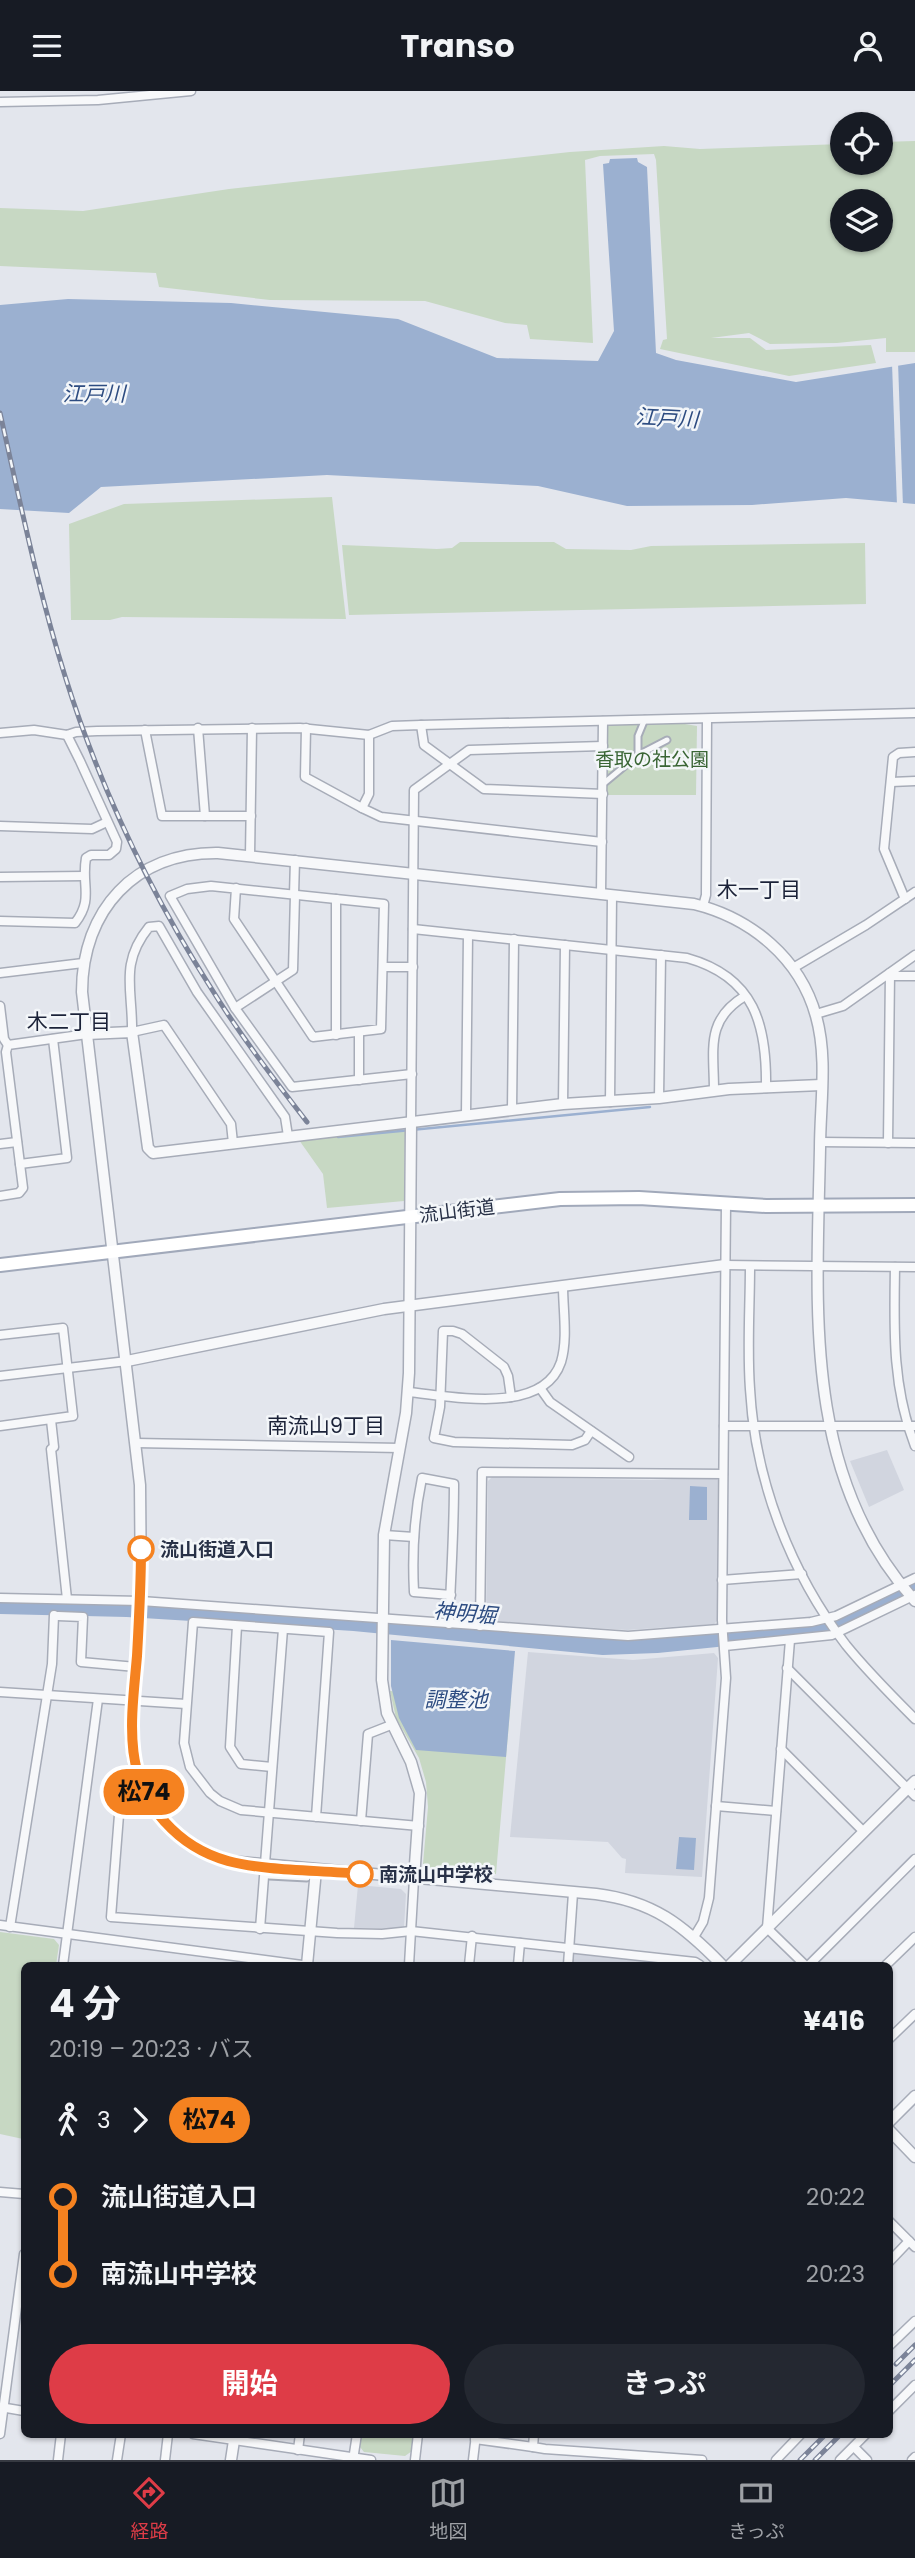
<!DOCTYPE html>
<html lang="ja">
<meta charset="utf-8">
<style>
:root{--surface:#171b24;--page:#242831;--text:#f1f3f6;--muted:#9ea1a6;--line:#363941;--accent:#de3c47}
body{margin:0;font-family:Poppins,"Noto Sans JP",sans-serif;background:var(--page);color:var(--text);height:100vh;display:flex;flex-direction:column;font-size:26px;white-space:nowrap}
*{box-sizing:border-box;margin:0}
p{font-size:23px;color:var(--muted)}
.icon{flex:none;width:38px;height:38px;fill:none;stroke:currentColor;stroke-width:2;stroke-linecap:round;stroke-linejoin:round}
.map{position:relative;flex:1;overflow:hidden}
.side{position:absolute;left:21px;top:1871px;width:872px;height:476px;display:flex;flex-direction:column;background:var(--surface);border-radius:10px;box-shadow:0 2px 5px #0004}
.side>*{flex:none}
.badge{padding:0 14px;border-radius:23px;font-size:24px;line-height:46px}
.fabs{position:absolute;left:830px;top:21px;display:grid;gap:14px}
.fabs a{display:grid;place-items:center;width:63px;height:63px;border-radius:50%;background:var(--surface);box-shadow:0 2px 5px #0004;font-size:35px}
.map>.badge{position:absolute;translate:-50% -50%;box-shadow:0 0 0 4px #fff}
.legs{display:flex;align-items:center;gap:10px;height:77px;padding:0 28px;font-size:23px}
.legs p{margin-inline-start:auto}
.overview{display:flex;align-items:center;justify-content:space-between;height:119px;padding:0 28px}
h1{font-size:38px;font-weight:700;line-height:52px}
.action{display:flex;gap:14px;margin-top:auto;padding:14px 28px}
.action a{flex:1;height:80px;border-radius:42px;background:var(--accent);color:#fff;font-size:28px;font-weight:700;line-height:80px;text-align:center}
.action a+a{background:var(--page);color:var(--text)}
ul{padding:0 28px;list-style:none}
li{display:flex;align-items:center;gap:24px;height:77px;font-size:26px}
li i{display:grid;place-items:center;width:10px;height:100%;margin:0 9px;background:currentColor}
li i::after{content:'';width:18px;height:18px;margin:-9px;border:5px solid;border-radius:50%;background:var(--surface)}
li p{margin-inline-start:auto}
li:first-child i{background:linear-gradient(#0000 50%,currentColor 0)}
li:last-child i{background:linear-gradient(currentColor 50%,#0000 0)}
header{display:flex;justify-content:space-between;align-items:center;height:91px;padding:0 28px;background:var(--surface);font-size:32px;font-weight:700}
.dock{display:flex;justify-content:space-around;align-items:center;height:98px;border-top:2px solid var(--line);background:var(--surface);font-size:19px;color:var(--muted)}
.dock a{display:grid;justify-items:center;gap:4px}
.dock .selected{color:var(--accent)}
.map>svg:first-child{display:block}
.built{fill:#d1d5df}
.green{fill:#c7d8c3;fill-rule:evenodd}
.water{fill:#9bb0d0}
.pier{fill:#e3e6ed}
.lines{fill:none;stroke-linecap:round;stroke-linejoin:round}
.stream{stroke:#9bb0d0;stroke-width:2.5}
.river{stroke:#9bb0d0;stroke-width:16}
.pedestrian-casing{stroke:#a7acb8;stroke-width:9}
.minor-casing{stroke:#a7acb8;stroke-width:11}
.tertiary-casing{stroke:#a7acb8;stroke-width:13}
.primary-casing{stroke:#a1a9ba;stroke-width:16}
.pedestrian{stroke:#f7f8fa;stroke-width:5}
.minor{stroke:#f7f8fa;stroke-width:8}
.tertiary{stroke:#f7f8fa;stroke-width:10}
.primary{stroke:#fff;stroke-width:12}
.rail-casing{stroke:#7b8398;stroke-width:5}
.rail{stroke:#f3f6f9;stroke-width:2.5;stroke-dasharray:8;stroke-linecap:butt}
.line-1-casing{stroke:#fff;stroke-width:16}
.line-1{stroke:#f58220;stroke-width:10}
.stop-1-dot{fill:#fff;stroke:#f58220;stroke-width:3.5}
.labels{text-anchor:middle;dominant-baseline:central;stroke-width:5;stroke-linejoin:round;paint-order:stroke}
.park-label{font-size:19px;fill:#396534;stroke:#f3f6f9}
.street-label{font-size:19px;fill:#283147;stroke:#f3f6f9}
.stop-label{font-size:19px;font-weight:bold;fill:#283147;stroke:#f3f6f9;text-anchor:start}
.water-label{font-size:21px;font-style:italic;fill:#2d4c81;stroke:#f3f6f9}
.neighbourhood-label{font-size:21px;fill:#1b2238;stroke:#f3f6f9}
</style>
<header><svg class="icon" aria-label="menu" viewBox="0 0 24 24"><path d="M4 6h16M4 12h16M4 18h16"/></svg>Transo<svg class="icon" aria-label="person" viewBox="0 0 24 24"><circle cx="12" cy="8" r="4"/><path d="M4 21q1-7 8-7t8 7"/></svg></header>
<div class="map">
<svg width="915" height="2369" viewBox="0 0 915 2369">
<rect width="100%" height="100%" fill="#e3e6ed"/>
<g class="built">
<path d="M 887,1359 L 904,1399 L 869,1416 L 850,1370 Z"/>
<path d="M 492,1386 L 651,1389 L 714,1386 L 718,1389 L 717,1530 L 714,1533 L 627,1539 L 490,1530 L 486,1527 L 488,1390 Z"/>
<path d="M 528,1561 L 633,1569 L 714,1562 L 718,1567 L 702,1786 L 625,1782 L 626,1768 L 622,1767 L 608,1751 L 510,1746 Z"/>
<path d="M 358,1794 L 401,1798 L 406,1803 L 404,1836 L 387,1838 L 354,1837 Z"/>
<path d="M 575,1861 L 650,1871 L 650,1874 L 571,1874 L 572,1864 Z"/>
</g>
<g class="green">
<path d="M 915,50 L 915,261 L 886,261 L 886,247 L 837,252 L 770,253 L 749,242 L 711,247 L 750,247 L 766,259 L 871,254 L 876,272 L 789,285 L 660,258 L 663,249 L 667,248 L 656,69 L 654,63 L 600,65 L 585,69 L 593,252 L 530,248 L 527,234 L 505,232 L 425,210 L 270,209 L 159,196 L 156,182 L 0,175 L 0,117 L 83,120 L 229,98 L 570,61 L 664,55 L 700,58 L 842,53 L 842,72 L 880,72 L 880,51 ZM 842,110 L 880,110 L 880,149 L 842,149 Z"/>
<path d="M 332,406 L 346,528 L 122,526 L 110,529 L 71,529 L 69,433 L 124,413 Z"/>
<path d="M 460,451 L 554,451 L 566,458 L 631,459 L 651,455 L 865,452 L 866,513 L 349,524 L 342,454 L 437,458 L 452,457 Z"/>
<path d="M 679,632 L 697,635 L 696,704 L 607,704 L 607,633 Z"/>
<path d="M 401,1037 L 405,1041 L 404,1110 L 327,1117 L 323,1083 L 299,1049 Z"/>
<path d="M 390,1600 L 511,1609 L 496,1783 L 427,1778 L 423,1773 L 428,1716 L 426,1691 L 419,1667 L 396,1627 Z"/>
<path d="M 0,1841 L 54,1848 L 59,1854 L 56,1874 L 24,1874 L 23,2048 L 0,2043 Z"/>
<path d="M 362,2343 L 414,2343 L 412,2360 L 405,2365 L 364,2361 L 360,2356 Z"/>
</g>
<g class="water">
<path d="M 637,67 L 638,71 L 647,76 L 656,262 L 676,269 L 796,291 L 915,272 L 915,413 L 846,407 L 752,414 L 627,415 L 538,395 L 327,384 L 101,396 L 69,422 L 0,418 L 0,214 L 68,208 L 231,212 L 398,228 L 497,267 L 598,270 L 614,240 L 603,73 L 609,72 L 610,68 Z"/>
<path d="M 690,1395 L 707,1396 L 707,1429 L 689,1429 Z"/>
<path d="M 391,1549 L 515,1560 L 506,1666 L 416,1659 L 399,1627 L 391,1595 Z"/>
<path d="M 679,1746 L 696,1747 L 694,1779 L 676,1778 Z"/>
</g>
<path class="pier" d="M 898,271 L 903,416 L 897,415 L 892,272 Z"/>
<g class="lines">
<path class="stream" d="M 338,1046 L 650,1016"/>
<path class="river" d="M 0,1515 L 127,1518 L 354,1532 L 603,1556 L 657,1554 L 827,1537 L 915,1495"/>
<g class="pedestrian-casing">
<g id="pedestrian">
<path d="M 638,664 L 638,645 L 645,628"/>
<path d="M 603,693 L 638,664 L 667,649"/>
<path d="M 269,1785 L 307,1787"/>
</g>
</g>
<g class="minor-casing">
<g id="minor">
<path d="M 0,11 L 98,9 L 191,0"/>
<path d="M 421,634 L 915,622"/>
<path d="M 198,637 L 205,725"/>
<path d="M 306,637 L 305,686 L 362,717"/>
<path d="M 145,639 L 162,725 L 251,725"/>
<path d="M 0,642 L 34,639 L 67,644 L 76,641 L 97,640 L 300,637 L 369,644 L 392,635 L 421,634 L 424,654 L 484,698 L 603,703"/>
<path d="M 369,644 L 369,703 L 362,717 L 381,726 L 602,751"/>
<path d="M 891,691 L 915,690"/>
<path d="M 0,735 L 92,738 L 107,731"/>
<path d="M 250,765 L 252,637"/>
<path d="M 0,786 L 84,785"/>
<path d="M 601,803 L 603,630"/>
<path d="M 294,804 L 295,769"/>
<path d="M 295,804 L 293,879 L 235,917 L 292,996 L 412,983"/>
<path d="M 905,808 L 884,758 L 893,666 L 899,662 L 915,661"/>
<path d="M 703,815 L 706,804 L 707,628"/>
<path d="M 0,830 L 75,832 C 94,808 81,794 86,767 L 91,764 L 109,764 L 116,758 L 117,751 L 80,670 L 67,644"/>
<path d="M 413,838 L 687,867 C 755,886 767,934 766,997"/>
<path d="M 383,876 L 413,876"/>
<path d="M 793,877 L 866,834 L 915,801"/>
<path d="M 0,882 L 83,872"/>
<path d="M 890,885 L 915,885"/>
<path d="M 0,915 L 4,948 L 8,954"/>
<path d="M 235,917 L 170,805 L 187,798 L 211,795 L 384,813 L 381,938 L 313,946 L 234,828 L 236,797"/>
<path d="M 816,923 L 843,915 L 915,864"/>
<path d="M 336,944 L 336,808"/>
<path d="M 359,989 L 359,942"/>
<path d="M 714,1000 C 714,958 705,929 745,905"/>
<path d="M 659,1007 L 661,864"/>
<path d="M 610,1011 L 612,804"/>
<path d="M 563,1013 L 565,854"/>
<path d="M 512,1019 L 514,848"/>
<path d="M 466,1024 L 468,844"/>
<path d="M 411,1031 L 414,699 L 469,659 L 603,655"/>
<path d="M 820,1051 L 915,1052"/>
<path d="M 233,1052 L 231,1033 L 164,934 L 132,941 C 133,899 119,873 149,836 L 159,835 L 197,901 L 285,1026 L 288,1045"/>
<path d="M 888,1052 L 890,882"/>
<path d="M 0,1053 L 17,1051"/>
<path d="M 20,1073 L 67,1067 L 53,948"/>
<path d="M 0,1105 L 19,1102 L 23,1097 L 6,961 L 8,954 L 87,943"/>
<path d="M 725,1174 L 915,1176"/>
<path d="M 750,1175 C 750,1215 747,1257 750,1298 C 755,1389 790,1481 846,1554 C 867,1580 891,1604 915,1628"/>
<path d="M 895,1176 C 894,1238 892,1296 915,1355"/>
<path d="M 0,1244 L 63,1237 L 73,1325 L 0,1335"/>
<path d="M 0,1285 L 127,1270"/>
<path d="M 540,1297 L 550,1311 L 629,1366"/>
<path d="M 408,1301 C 451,1305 543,1325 561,1271 C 568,1248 563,1219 563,1195"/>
<path d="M 511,1306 L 508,1285 L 504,1276 L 462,1243 L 453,1240 L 443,1240 L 440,1316 L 434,1347 L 454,1351 L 572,1354 L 585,1349 L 591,1340"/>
<path d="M 51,1329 L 54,1356 L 51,1358 L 67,1508"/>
<path d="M 724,1335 L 915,1335"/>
<path d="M 136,1352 L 400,1357"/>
<path d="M 384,1444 L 414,1446"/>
<path d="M 722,1489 L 802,1483"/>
<path d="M 0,1507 L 141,1510 L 628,1545 L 811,1531 L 836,1525 L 915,1487"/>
<path d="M 58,1525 L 83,1526 L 81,1571 L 136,1576"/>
<path d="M 449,1533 C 451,1486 454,1440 454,1393 L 422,1387 C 414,1425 412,1462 414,1501 L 451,1504"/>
<path d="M 237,1535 L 230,1656 L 241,1673 L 272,1676"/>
<path d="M 480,1535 L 482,1381 L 723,1383"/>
<path d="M 790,1549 L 767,1837 L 805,1874"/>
<path d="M 725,1555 L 832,1544 L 915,1504"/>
<path d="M 787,1577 L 915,1705"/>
<path d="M 0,1601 L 186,1613"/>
<path d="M 781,1658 L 864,1741"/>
<path d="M 143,1699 L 120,1711 L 111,1826 L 337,1842 L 382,1843 L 411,1840 L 695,1871 L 700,1874"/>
<path d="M 716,1715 L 776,1720"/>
<path d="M 316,1726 L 329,1541 L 193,1531 L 184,1652 L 190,1676 L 210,1702 L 220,1710 L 241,1719 L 419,1735"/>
<path d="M 361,1730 L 368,1643 L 391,1634"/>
<path d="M 0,1834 L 302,1874"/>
<path d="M 10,1836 L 52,1573 L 54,1524"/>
<path d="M 260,1838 L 283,1538"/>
<path d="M 694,1846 L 703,1831 L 709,1807 L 726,1587 L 722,1529 L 726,1113"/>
<path d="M 63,1874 L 98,1608"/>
<path d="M 409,1874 L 414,1788"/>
<path d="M 469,1874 L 472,1845"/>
<path d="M 518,1874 L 520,1852"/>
<path d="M 568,1874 L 573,1802"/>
<path d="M 809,1874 L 915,1768"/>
<path d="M 886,1874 L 915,1846"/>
<path d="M 889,1948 L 915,1923"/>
<path d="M 0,2101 L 24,2103"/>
<path d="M 889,2130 L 915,2156"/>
<path d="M 889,2171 L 909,2150"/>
<path d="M 889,2255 L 915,2230"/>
<path d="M 0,2316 L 24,2320"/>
<path d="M 889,2320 L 915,2294"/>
<path d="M 0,2343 L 24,2163"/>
<path d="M 193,2343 L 371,2369"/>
<path d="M 534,2343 L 533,2356 L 545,2358 L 702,2369"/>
<path d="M 475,2348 L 533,2356"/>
<path d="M 854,2356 L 867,2369"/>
<path d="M 298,2359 L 300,2343"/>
<path d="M 58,2369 L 61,2343"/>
<path d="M 117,2369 L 121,2343"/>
<path d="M 165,2369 L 168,2343"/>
<path d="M 353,2369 L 357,2343"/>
<path d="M 415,2369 L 418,2343"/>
<path d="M 473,2369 L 476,2344"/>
<path d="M 776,2369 L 801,2343"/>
<path d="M 840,2369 L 866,2343"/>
<path d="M 912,2369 L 915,2366"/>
</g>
</g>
<g class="tertiary-casing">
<g id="tertiary">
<path d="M 87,943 L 132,941 L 148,1057 L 153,1062 L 563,1013 L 659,1007 L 729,998 L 821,994"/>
<path d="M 411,1031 L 409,1282 L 406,1322 L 384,1444 L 382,1589 L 387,1622 L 411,1671 L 420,1702 L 414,1788"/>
<path d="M 127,1270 L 384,1218 L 725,1174"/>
<path d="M 307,1874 L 316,1779"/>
<path d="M 722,1874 C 683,1834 653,1810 596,1803 L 229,1770 L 196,1757 L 177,1744 L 150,1713 L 143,1699 L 134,1674 L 131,1647 L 141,1510 L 140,1394 L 82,901 C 82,819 135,761 218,762 L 694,813 C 751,827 800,867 816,925 C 828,967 820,1014 820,1057 C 817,1214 801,1384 915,1510"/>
<path d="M 730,1874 L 915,1690"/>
<path d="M 889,2031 L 915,2005"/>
<path d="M 889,2039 L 915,2066"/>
<path d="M 231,2369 L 235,2343"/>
</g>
</g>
<g class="primary-casing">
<path id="primary" d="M 0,1174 L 560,1108 L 639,1107 L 766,1115 L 915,1114"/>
</g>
<use href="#pedestrian" class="pedestrian"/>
<use href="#minor" class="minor"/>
<use href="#tertiary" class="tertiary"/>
<use href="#primary" class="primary"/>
<g class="rail-casing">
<g id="rail">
<path d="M 0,322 C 20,410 38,499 65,585 C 99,694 150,801 211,897 C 240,944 273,987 307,1031"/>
<path d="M 896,2273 L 915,2254"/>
<path d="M 889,2295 L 915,2269"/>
<path d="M 800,2369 L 826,2343"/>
<path d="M 815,2369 L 841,2343"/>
</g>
</g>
<use href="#rail" class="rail"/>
</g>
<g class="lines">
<g class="line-1-casing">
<path id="line-1" d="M 141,1458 C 141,1494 139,1529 137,1565 C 132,1624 121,1684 165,1731 C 182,1750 203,1763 228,1770 C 265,1780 320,1779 360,1783"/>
</g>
<use href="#line-1" class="line-1"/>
</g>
<g class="stop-1-dot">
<circle cx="141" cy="1458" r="12"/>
<circle cx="360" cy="1783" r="12"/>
</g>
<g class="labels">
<g class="park-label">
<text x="652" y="668">香取の社公園</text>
</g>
<g class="street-label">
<text transform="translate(457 1120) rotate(-7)">流山街道</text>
</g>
<g class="stop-label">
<text x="160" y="1458">流山街道入口</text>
<text x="379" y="1783">南流山中学校</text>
</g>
<g class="water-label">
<text x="94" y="302">江戸川</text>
<text transform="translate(667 327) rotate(3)">江戸川</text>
<text transform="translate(465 1522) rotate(5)">神明堀</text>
<text x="456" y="1608">調整池</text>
</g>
<g class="neighbourhood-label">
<text x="759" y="798">木一丁目</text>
<text x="69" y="930">木二丁目</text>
<text x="326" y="1334">南流山9丁目</text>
</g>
</g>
</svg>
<div class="fabs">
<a><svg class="icon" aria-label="locate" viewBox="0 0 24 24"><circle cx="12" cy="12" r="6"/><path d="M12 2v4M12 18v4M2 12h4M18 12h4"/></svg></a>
<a><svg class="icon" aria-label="layers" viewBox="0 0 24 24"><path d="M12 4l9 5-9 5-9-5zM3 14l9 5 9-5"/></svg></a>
</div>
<b class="badge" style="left:144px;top:1701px;background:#f58220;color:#111">松74</b>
<section class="side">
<div class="overview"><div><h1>4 分</h1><p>20:19 – 20:23 · バス</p></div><b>¥416</b></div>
<div class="legs"><svg class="icon" aria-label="walk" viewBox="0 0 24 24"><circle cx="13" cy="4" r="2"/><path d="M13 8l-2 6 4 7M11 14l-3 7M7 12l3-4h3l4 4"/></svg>3<svg class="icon" aria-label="forward" viewBox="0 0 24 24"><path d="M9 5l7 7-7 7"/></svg><b class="badge" style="background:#f58220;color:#111">松74</b></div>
<ul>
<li><i style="color:#f58220"></i><b>流山街道入口</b><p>20:22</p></li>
<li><i style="color:#f58220"></i><b>南流山中学校</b><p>20:23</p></li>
</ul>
<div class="action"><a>開始</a><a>きっぷ</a></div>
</section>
</div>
<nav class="dock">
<a class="selected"><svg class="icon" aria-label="directions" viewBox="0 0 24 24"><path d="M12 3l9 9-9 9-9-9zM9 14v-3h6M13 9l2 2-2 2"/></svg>経路</a>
<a><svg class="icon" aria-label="map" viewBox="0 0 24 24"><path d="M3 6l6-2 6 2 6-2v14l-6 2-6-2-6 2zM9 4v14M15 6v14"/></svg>地図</a>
<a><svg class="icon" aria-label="tickets" viewBox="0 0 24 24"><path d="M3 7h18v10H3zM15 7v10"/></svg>きっぷ</a>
</nav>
